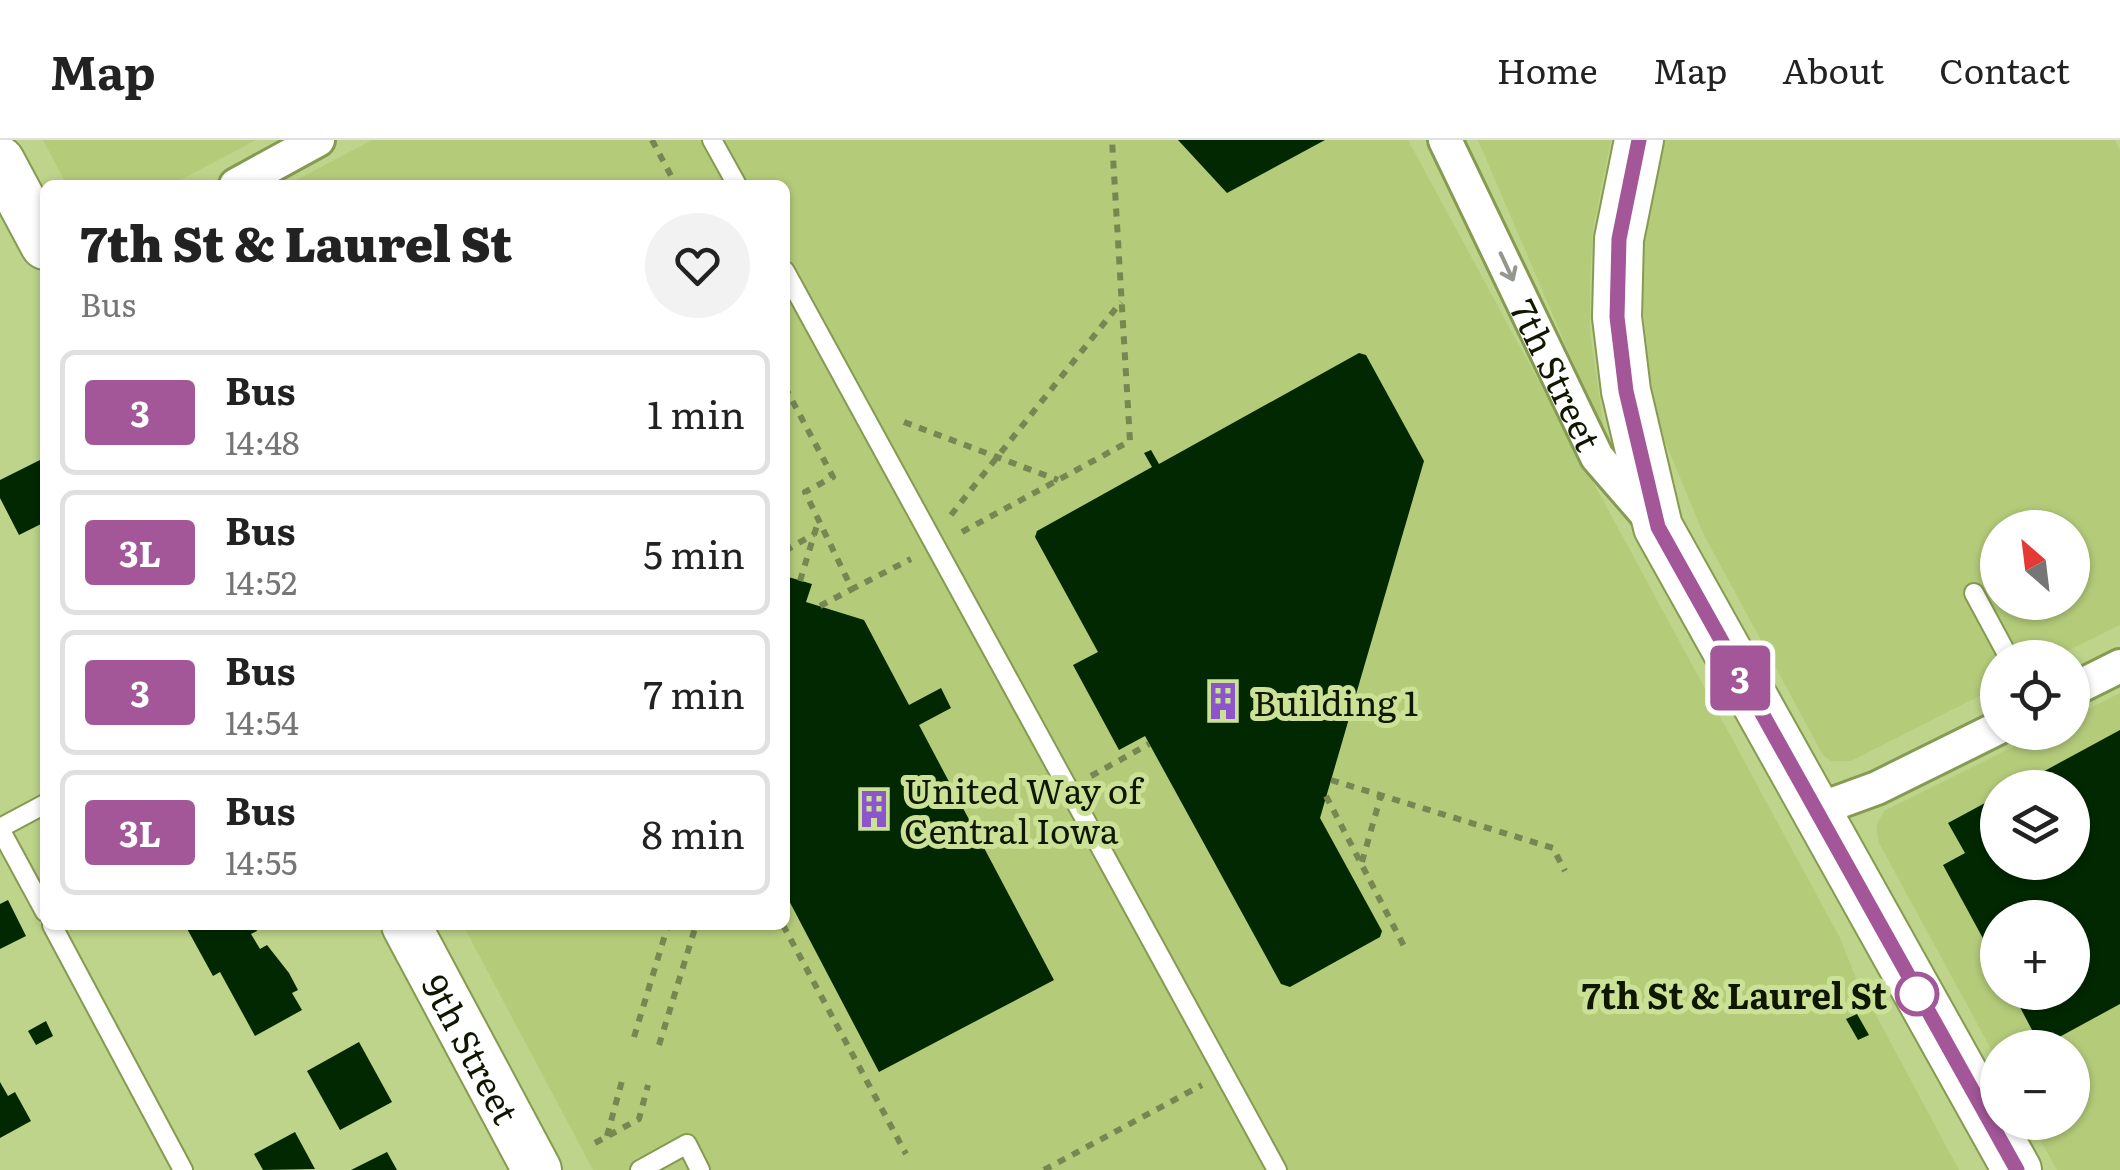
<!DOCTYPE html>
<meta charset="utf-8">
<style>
:root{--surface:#fff;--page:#f2f2f2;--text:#222;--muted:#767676;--line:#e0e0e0}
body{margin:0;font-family:Literata,serif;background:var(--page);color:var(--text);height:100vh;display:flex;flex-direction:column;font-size:38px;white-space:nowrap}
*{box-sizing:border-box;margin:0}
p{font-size:32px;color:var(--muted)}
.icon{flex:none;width:55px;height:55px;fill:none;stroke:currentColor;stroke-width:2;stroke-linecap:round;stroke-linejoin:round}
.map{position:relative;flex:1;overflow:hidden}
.side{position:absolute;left:40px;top:40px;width:750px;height:750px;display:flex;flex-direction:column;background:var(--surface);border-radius:15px;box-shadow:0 2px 8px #0004}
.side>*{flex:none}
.badge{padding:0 20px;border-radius:8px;font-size:35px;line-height:65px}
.needle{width:65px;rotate:332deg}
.buttons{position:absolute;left:1980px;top:370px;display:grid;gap:20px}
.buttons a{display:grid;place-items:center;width:110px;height:110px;border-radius:50%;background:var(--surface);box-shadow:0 2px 8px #0004;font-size:50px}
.map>.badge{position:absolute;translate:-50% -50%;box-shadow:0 0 0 5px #fff}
.round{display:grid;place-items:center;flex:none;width:105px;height:105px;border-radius:52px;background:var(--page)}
.summary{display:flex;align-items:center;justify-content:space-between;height:170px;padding:0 40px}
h1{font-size:48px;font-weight:800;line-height:75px}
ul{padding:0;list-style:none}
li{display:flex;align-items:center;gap:30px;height:125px;margin:0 20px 15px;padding:0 20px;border:5px solid var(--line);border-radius:15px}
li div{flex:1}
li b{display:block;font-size:38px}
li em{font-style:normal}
li .badge{min-width:110px;font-weight:700;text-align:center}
header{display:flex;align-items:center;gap:60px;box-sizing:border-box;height:140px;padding:0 50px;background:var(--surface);border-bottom:2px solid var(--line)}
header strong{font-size:48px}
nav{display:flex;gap:55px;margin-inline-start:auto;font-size:35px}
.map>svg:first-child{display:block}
.built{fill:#b4cc7a;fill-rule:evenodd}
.building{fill:#012800}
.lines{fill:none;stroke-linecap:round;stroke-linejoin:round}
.lane-casing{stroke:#869a52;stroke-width:22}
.street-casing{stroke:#869a52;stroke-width:38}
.secondary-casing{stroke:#869a52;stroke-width:52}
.path{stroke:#768752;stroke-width:6;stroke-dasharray:8 8;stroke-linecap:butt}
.lane{stroke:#fff;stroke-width:18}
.street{stroke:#fff;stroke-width:32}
.secondary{stroke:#fff;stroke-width:48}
.oneway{stroke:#93978c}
.line-casing{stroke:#fff;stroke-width:22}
.line{stroke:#a35798;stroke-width:15}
.stop-dot{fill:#fff;stroke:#a35798;stroke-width:5}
.labels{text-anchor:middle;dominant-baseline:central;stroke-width:10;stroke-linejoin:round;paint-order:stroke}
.street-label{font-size:35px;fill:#101700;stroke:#cae196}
.poi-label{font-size:35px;fill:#101700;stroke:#cae196;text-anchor:start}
.stop-label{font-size:35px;font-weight:bold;fill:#101700;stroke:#cae196;text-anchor:end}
</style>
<header>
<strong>Map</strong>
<nav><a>Home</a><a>Map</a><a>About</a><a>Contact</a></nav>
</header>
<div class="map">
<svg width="2120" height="1030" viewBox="0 0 2120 1030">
<rect width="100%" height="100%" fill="#bdd48a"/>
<g class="built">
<path d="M 43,0 L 256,0 L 171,45 L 67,45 Z"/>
<path d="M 372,0 L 1408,0 L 1840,798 L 1856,838 L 1959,1030 L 593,1030 L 463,785 L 785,785 L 785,45 L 287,45 Z"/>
<path d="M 1478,0 L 1611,0 L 1593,89 L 1590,140 L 1590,192 L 1605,297 Z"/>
<path d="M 1663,0 L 2115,0 L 2120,10 L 2120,485 L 2055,517 L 1998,518 L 1997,547 L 1851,621 L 1831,621 L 1823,615 L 1703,393 L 1664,299 L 1651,249 L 1641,147 L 1644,93 ZM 1998,388 L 2072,388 L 2072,462 L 1998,462 Z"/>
<path d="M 2120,553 L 2120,1030 L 2057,1030 L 2031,983 L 2072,982 L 2072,908 L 1998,908 L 1997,920 L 1879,703 L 1876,686 L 1884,671 L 2041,593 L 2072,592 L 2073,577 ZM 1998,648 L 2072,648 L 2072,722 L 1998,722 ZM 1998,778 L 2072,778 L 2072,852 L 1998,852 Z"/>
</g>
<g class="building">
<path d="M 1178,0 L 1325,0 L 1227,53 Z"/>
<path d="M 1359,213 L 1366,215 L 1424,321 L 1320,678 L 1382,791 L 1380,797 L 1290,847 L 1281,844 L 1145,596 L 1119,610 L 1073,525 L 1098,512 L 1035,397 L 1037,391 L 1152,327 L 1144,313 L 1151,310 L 1159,324 Z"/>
<path d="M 42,319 L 45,382 L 19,395 L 0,358 L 0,340 Z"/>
<path d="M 785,436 L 812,444 L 806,462 L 864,480 L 909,565 L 941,548 L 951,568 L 919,585 L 1054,840 L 879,932 L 785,753 Z"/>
<path d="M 2120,590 L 2120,864 L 2041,907 L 2012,852 L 2072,852 L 2072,778 L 1998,778 L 1998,826 L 1943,725 L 1965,713 L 1948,683 L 1998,656 L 1998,722 L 2072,722 L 2072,648 L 2013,648 Z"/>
<path d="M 8,760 L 26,796 L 0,809 L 0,764 Z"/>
<path d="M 185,785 L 254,785 L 257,791 L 251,794 L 260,809 L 267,805 L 289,833 L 298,850 L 292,853 L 302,870 L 255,896 L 220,832 L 213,836 Z"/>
<path d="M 1857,874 L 1869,895 L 1858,900 L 1846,879 Z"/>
<path d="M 46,881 L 53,896 L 36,905 L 28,891 Z"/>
<path d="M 359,902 L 392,962 L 340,990 L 307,931 Z"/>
<path d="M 0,942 L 8,956 L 15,952 L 31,981 L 0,998 Z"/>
<path d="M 295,992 L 315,1029 L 263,1030 L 254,1014 Z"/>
<path d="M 387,1012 L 397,1030 L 351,1030 Z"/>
</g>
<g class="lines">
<g class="lane-casing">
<g id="lane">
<path d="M 712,0 L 737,45"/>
<path d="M 785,131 L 1277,1030"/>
<path d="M 1974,453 L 2009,518"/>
<path d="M 0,688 L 45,664"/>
<path d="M 0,689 L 45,772"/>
<path d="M 52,785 L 183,1030"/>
<path d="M 640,1030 L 687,1004 L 700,1030"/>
</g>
</g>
<g class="street-casing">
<g id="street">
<path id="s1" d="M 1445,0 L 1597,317 L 1655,384"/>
<path d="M 236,45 L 318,0"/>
<path d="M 2072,550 L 2120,526"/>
<path d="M 1814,671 L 1877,648 L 1998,588"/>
</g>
</g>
<g class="secondary-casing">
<g id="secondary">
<path d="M 1639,0 L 1619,99 L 1617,177 L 1626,251 L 1658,387 L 2017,1030"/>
<path d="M 0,21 L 45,105"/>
<path id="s2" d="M 406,785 L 537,1030"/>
</g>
</g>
<g class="path">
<path d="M 652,0 L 676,45"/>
<path d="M 785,247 L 833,337 L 805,352 L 852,449 L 911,419"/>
<path d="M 904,282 L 1058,340"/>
<path d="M 951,375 L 1121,162"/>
<path d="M 962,392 L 1130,301 L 1112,0"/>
<path d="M 785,411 L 814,394"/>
<path d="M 800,441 L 818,382"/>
<path d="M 820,466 L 852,449"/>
<path d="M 1091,636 L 1149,604"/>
<path d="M 1331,640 L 1553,708 L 1565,731"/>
<path d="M 1326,656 L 1406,810"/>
<path d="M 1362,722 L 1381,655"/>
<path d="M 783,785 L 906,1014"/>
<path d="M 634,897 L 668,785"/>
<path d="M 659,905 L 696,785"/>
<path d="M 607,996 L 623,937"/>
<path d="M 595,1003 L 639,979 L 648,945"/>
<path d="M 1044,1030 L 1202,945"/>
</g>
<use href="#lane" class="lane"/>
<use href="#street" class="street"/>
<use href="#secondary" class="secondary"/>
</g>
<defs><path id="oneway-shaft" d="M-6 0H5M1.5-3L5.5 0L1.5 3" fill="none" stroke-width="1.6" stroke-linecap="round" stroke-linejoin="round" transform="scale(2.5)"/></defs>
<use class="oneway" href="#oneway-shaft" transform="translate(1507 127) rotate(65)"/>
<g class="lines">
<g class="line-casing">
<path id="line" d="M 1639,0 L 1619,99 L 1617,177 L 1626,251 L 1658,387 L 2017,1030"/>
</g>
<use href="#line" class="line"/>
</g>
<defs>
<g id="building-bare" transform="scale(3)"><path d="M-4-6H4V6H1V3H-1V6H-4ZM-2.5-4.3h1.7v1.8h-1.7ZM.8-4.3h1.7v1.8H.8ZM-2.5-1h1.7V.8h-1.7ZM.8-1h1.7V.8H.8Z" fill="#8c55cc" stroke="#cae196" stroke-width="2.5" paint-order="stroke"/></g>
</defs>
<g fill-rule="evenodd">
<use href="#building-bare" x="1223" y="561"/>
<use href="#building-bare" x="874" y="669"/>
</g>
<circle class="stop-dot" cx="1917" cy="854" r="20"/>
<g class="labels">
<g class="street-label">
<text stroke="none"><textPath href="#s1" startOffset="260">7th Street</textPath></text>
<text stroke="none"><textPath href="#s2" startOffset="140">9th Street</textPath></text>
</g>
<g class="poi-label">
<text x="1253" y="561">Building 1</text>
<text x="904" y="649">United Way of<tspan x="904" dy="40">Central Iowa</tspan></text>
</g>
<g class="stop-label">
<text x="1887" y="854">7th St &amp; Laurel St</text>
</g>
</g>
</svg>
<div class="buttons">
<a><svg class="needle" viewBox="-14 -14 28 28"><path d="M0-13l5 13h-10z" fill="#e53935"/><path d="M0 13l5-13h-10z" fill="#767676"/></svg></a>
<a><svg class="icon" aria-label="locate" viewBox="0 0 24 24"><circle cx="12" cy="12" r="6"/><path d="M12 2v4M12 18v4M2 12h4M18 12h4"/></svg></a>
<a><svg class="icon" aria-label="layers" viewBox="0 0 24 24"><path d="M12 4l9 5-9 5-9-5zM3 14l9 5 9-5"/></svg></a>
<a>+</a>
<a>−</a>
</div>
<b class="badge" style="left:1740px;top:538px;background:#a35798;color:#fff">3</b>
<section class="side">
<div class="summary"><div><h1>7th St &amp; Laurel St</h1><p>Bus</p></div><a class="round"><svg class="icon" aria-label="heart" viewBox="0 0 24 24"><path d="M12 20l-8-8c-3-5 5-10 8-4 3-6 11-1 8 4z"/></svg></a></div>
<ul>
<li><span class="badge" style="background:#a35798;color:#fff">3</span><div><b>Bus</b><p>14:48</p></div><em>1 min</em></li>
<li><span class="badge" style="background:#a35798;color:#fff">3L</span><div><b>Bus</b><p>14:52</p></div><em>5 min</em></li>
<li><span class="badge" style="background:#a35798;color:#fff">3</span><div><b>Bus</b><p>14:54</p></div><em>7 min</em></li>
<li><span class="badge" style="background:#a35798;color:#fff">3L</span><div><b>Bus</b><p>14:55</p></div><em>8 min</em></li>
</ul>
</section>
</div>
